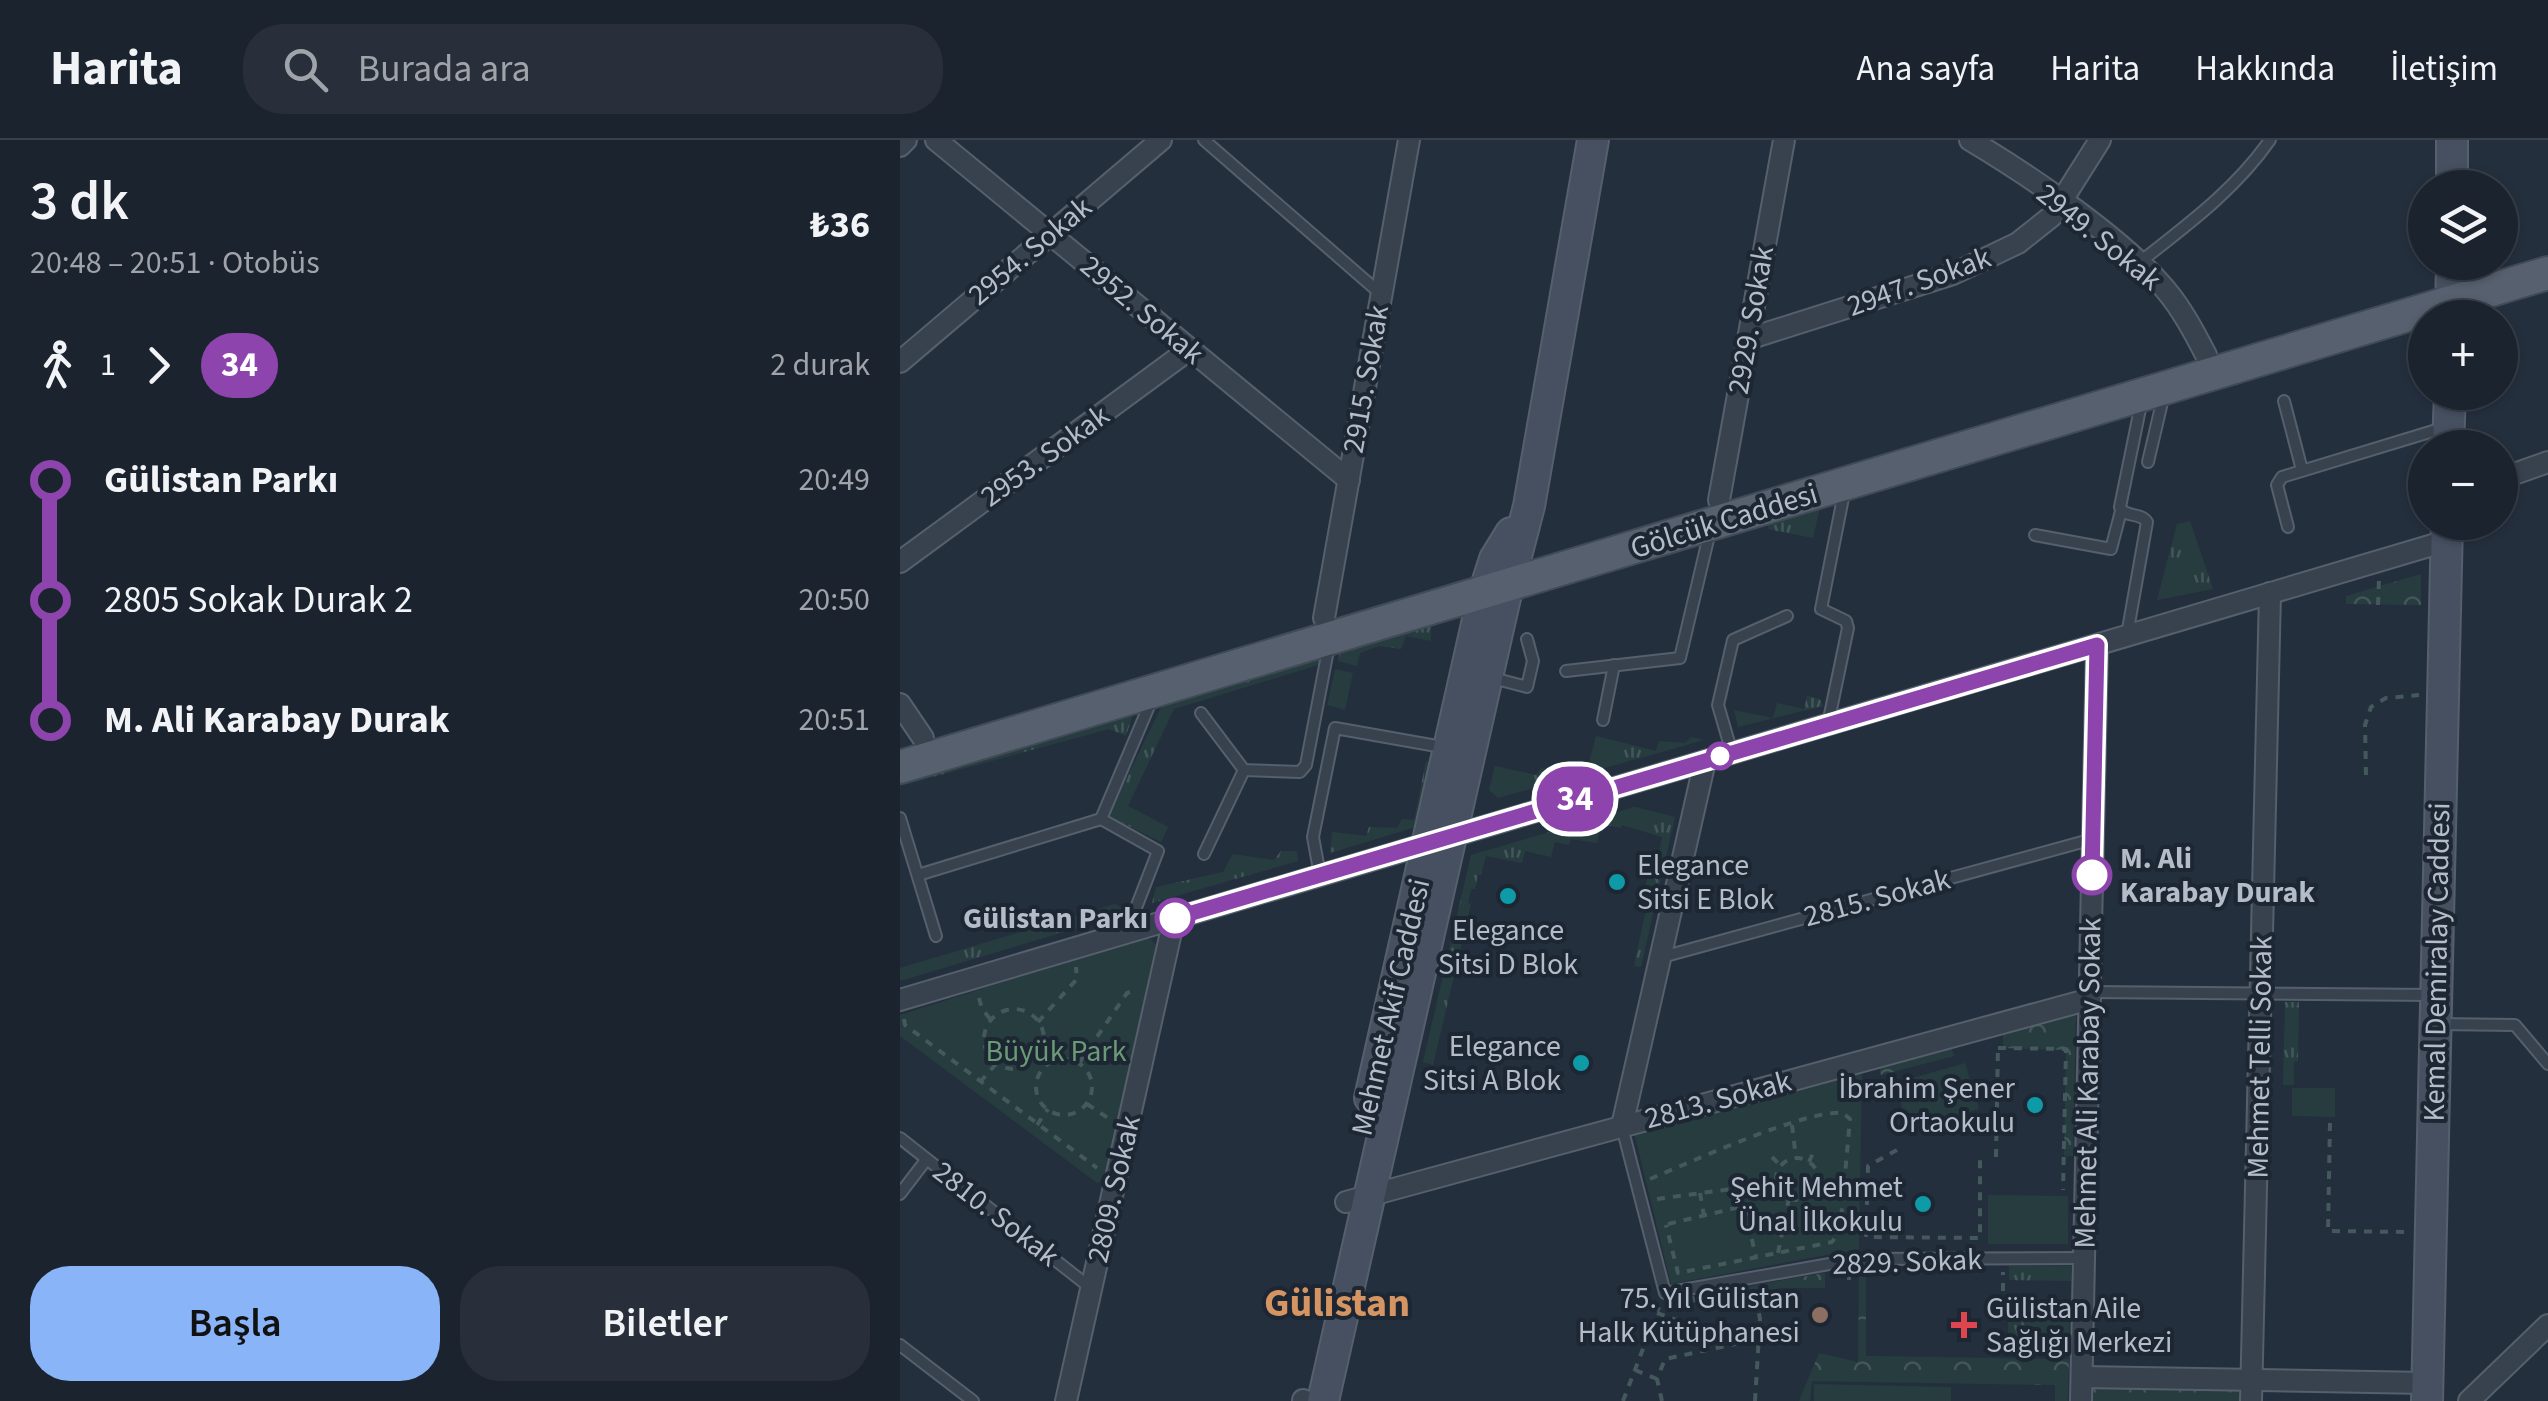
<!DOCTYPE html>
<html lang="tr">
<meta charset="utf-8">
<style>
:root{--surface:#1b232e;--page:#282f3a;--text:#f1f3f6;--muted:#a0a4aa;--line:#39404a;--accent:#8ab4f8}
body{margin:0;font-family:"Source Sans 3",sans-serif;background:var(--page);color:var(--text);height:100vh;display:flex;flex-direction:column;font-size:38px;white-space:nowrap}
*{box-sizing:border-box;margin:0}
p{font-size:32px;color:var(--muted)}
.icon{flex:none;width:55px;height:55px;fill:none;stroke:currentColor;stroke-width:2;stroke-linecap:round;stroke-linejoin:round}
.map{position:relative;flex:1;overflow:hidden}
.drawer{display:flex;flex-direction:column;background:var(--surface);width:900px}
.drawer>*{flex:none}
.badge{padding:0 20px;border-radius:32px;font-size:35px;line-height:65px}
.buttons{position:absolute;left:1508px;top:30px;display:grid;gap:20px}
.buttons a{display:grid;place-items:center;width:110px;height:110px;border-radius:50%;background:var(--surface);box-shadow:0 2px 8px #0004,0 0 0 2px var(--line);font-size:50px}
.map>.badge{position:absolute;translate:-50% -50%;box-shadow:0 0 0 5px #fff}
.legs{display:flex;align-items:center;gap:15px;height:110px;padding:0 30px;font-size:32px}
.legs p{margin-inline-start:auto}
.headline{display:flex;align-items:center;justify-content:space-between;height:170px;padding:0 30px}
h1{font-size:55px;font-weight:600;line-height:75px}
.button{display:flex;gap:20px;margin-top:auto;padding:20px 30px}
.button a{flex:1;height:115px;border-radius:40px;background:var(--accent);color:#111;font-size:40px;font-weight:600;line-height:115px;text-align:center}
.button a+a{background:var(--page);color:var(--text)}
ul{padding:0 30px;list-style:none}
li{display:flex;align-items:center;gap:35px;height:120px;font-size:38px}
li i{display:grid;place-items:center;width:15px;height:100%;margin:0 12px;background:currentColor}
li i::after{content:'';width:25px;height:25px;margin:-12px;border:8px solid;border-radius:50%;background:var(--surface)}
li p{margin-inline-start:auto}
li:first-child i{background:linear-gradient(#0000 50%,currentColor 0)}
li:last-child i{background:linear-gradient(currentColor 50%,#0000 0)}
header{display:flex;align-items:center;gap:60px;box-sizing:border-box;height:140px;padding:0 50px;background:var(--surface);border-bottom:2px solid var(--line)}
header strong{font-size:48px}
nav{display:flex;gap:55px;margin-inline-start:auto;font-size:35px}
.search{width:700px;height:90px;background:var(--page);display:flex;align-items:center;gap:25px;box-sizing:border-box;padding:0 35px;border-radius:40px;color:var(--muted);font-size:38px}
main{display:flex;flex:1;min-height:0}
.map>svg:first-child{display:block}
.grass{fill:url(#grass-tufts)}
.forest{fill:url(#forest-crowns)}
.park{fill:#263c3f}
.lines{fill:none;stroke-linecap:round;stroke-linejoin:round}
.lane-casing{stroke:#565f6c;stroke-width:14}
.street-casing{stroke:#565f6c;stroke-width:24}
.secondary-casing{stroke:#565f6c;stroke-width:34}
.primary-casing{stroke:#414a57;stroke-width:36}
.path{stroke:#44595c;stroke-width:4;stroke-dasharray:8 8;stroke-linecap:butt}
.lane{stroke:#38414e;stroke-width:10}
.street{stroke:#38414e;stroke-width:20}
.secondary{stroke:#465061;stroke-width:30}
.primary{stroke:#56606e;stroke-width:32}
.line-1-casing{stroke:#fff;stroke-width:22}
.line-1{stroke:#8e44ad;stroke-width:15}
.stop-1-dot{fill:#fff;stroke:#8e44ad;stroke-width:5}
.culture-dot{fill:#0f9aa8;stroke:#1d2633;stroke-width:4}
.education-dot{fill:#8d6e63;stroke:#1d2633;stroke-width:4}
.health-dot{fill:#e0444e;stroke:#1d2633;stroke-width:4}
.labels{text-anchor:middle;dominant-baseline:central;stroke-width:8;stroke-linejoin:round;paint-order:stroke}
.street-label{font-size:30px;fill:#b4bcc9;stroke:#1d2633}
.stop-label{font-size:30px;font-weight:bold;fill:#b4bcc9;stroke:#1d2633;text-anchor:start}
.poi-label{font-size:30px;fill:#b4bcc9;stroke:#1d2633;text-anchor:end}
.park-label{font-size:30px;fill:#6b9a76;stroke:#1d2633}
.district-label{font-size:40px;font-weight:bold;fill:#d59563;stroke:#1d2633}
</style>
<header>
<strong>Harita</strong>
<div class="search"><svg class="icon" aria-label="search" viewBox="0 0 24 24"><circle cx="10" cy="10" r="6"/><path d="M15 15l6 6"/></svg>Burada ara</div>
<nav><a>Ana sayfa</a><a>Harita</a><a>Hakkında</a><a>İletişim</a></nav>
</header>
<main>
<section class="drawer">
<div class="headline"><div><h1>3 dk</h1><p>20:48 – 20:51 · Otobüs</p></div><b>₺36</b></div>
<div class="legs"><svg class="icon" aria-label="walk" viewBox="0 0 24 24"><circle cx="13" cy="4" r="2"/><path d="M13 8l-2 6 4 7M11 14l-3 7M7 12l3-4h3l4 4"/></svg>1<svg class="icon" aria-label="forward" viewBox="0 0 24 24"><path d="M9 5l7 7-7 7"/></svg><b class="badge" style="background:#8e44ad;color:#fff">34</b><p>2 durak</p></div>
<ul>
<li><i style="color:#8e44ad"></i><b>Gülistan Parkı</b><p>20:49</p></li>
<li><i style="color:#8e44ad"></i><span>2805 Sokak Durak 2</span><p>20:50</p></li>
<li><i style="color:#8e44ad"></i><b>M. Ali Karabay Durak</b><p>20:51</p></li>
</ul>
<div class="button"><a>Başla</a><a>Biletler</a></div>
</section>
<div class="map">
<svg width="1648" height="1261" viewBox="0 0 1648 1261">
<defs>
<pattern id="grass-tufts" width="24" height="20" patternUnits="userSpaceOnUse" patternTransform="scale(2.5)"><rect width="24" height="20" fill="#263c3f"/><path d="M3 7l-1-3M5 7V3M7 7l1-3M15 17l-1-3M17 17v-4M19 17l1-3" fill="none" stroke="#435659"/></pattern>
<pattern id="forest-crowns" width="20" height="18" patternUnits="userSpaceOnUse" patternTransform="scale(2.5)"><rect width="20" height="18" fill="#263c3f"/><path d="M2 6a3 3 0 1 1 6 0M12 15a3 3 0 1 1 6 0" fill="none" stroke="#435659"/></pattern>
</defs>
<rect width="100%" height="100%" fill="#242f3e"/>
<g class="grass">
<path d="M 920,367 L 913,398 L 868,389 L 869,382 Z"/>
<path d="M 1290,381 L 1313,449 L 1257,460 L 1277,384 Z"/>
<path d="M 531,477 L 531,501 L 506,496 L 501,509 L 479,506 L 460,513 L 457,526 L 438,521 L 441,505 Z"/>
<path d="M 423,508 L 418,525 L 274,569 L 228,666 L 268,687 L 261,702 L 208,676 L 266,557 Z"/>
<path d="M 907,556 L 920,559 L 923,566 L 838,587 L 834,570 L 873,578 L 877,563 L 904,569 Z"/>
<path d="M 236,565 L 226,596 L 209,589 L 0,646 L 0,633 Z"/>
<path d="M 696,596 L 756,611 L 759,601 L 785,603 L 791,597 L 804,600 L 598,658 L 589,650 L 595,626 L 636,635 L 641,628 L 659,633 L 662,621 L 688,627 Z"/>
<path d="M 526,621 L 536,624 L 522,685 L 430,713 L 432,692 L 466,696 L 469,687 L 497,688 L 502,679 L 514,680 Z"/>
<path d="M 735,667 L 775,677 L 741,827 L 734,826 L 749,755 L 744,753 L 749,731 L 755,731 L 762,697 L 722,685 L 721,688 L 702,684 L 697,703 L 671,699 L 669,705 L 655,702 L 651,717 L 625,711 L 622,723 L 586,716 L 581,735 L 578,735 L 575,749 L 571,749 L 568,763 L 571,764 L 533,925 L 523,922 L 571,715 Z"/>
<path d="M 381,711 L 397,711 L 398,721 L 252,763 L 256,747 L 323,732 L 333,714 L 374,720 Z"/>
<path d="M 215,764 L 223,769 L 221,775 L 0,841 L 0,828 Z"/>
<path d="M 1385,862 L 1399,862 L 1398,921 L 1394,922 L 1394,945 L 1383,945 Z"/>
<path d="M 1109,1126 L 1171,1126 L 1171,1141 L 1109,1140 Z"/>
<path d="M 1108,1163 L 1170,1164 L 1169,1206 L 1108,1204 Z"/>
</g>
<g class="forest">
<path d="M 1521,434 L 1521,465 L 1446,464 L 1446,456 Z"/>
<path d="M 1176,872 L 1173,1016 L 1164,1016 L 1166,910 L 1103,908 L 1103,891 Z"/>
<path d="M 1051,906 L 1054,916 L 981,935 L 979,926 Z"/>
<path d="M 959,1127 L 966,1127 L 966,1216 L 1169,1219 L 1168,1261 L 1155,1261 L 1155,1245 L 912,1241 L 910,1261 L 899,1261 L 919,1213 L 958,1222 Z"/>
<path d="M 925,1133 L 925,1148 L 881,1148 L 785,1164 L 779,1158 Z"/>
<path d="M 1193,1249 L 1340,1251 L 1340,1261 L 1193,1261 Z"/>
</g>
<g class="park">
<path d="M 435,529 L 453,533 L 445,570 L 427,565 Z"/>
<path d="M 238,799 L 251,799 L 259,809 L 212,1037 L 197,1043 L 0,896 L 0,875 Z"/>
<path d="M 1065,923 L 1079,969 L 1008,989 L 995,943 Z"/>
<path d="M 962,930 L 959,1109 L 771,1144 L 734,993 Z"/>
<path d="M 1392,948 L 1435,948 L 1435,977 L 1392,976 Z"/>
<path d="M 1088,1055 L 1168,1056 L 1168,1104 L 1088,1104 Z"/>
<path d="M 914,1244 L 1051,1247 L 1051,1261 L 914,1261 Z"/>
</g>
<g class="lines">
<g class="lane-casing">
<g id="lane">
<path d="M 304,0 L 481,154"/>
<path d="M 1240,122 C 1287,85 1335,50 1370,0"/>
<path d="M 1384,261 L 1402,330"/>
<path d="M 1248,322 L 1264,254"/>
<path d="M 1388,387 L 1377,345 L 1382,337 L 1543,288"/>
<path d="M 1135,395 L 1211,409 L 1221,371"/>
<path d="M 1227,495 L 1247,382 C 1241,372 1224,378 1220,367 L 1241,264"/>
<path d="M 666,531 L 780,518 L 810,391"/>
<path d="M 589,537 L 627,547 L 633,521 L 627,499"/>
<path d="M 301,573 L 344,630 L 400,632 L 406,625 L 429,505"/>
<path d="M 703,580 L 714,525"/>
<path d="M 928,584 L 948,488 L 946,481 L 921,469 L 944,353"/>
<path d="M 832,613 L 818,565 L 833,500 L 887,476"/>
<path d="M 0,678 L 36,796"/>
<path d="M 304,714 L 344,630"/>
<path d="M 18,735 L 201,679"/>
<path d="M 420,735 L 413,697 L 435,588 L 548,608"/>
<path d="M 227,791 L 258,711 L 201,679 L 252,559"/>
<path d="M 762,817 L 1193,699"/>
<path d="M 1191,852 L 1534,855"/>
<path d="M 1537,884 L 1615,885 L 1648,924"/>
<path d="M 722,987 L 765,1153 L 958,1119 L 1183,1118"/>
<path d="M 0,998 L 192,1149"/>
<path d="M 0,1054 L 26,1020"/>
<path d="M 0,1205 L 73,1261"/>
</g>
</g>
<g class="street-casing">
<g id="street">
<path d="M 36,0 L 449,340"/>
<path d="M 1070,0 C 1130,36 1221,97 1265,149 C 1282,169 1294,192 1306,215"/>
<path d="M 0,6 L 6,0"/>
<path d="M 848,199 L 1053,134 L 1118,103 L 1152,76 L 1200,0"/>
<path d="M 0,222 L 261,0"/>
<path d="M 1600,339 L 1648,322"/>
<path d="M 819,360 L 884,0"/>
<path d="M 0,422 L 290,209"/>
<path d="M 424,478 L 509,0"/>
<path d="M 0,564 L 23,598"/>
<path d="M 0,860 L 1546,401"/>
<path d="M 722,986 L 805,621"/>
<path d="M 446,1062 L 1190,859"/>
<path d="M 1182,1237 L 1527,1243"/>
<path d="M 403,1260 L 405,1261"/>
<path d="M 166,1261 L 274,779"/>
<path d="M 1181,1261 L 1197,505"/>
<path d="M 1351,1261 L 1370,453"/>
<path d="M 1569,1261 L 1648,1185"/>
</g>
</g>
<g class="secondary-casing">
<g id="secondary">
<path d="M 1552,0 L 1552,48"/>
<path d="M 1551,178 L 1552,122"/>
<path d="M 1548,308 L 1550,252"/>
<path d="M 470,958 L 584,453 L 595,419 L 611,393"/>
<path d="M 423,1261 L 604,462 L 629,366 L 693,0"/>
<path d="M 1527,1261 L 1547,382"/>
</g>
</g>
<g class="primary-casing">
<path id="primary" d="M 0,627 L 1648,133"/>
</g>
<g class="path">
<path d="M 1478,465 L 1479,439"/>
<path d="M 1466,635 L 1465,585 L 1471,567 L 1486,558 L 1519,555"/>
<path d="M 79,858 L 82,869 L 91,880"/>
<circle cx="114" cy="899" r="30"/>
<path d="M 4,879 L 5,885 L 197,1028"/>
<path d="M 138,882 L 177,839 L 176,827"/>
<path d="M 1098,908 L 1166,909 L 1163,1050"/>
<circle cx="164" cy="947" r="28"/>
<path d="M 179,923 L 227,853 L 236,850"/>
<path d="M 80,942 L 96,924"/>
<path d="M 187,964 L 211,980"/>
<path d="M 1430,983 L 1428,1091 L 1506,1092"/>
<path d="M 137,985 L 148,969"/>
<path d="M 892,985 L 896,1018"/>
<path d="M 997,1010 L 968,1026 L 966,1097 L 1080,1098 L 1080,1017"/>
<path d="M 872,1017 L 881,1026"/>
<path d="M 1096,1017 L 1098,906"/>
<circle cx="897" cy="1039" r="21"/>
<path d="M 909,1022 L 913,1013"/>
<path d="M 750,1039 C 789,1023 906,969 943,973 L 950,979 L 940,1090 L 932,1102 L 778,1133 L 766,1085"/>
<path d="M 915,1048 L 943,1055"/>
<path d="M 800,1053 L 804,1076"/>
<path d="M 757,1059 L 876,1043"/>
<path d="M 768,1084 L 844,1066 L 856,1117"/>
<path d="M 878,1113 L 889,1058"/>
<path d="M 949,1132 L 949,1148"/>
<path d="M 1103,1151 L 1103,1132"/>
<path d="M 757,1173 L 779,1181"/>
<path d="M 735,1230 L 757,1239"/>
<path d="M 723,1261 L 759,1167"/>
<path d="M 762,1261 L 757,1239 L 765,1219 L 859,1199"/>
<path d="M 855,1261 L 860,1179 L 857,1162"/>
</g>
<use href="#lane" class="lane"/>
<use href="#street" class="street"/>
<use href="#secondary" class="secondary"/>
<use href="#primary" class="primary"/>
</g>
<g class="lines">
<g class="line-1-casing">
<path id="line-1" d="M 275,778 L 1197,505 L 1192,735"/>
</g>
<use href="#line-1" class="line-1"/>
</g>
<g class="stop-1-dot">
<circle cx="820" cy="616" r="12"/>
<circle cx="1192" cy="735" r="18"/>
<circle cx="275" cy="778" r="18"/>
</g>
<g class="culture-dot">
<circle cx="717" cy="742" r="10"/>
<circle cx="608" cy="756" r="10"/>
<circle cx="681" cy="923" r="10"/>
<circle cx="1135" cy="965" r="10"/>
<circle cx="1023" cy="1064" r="10"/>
</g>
<circle class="education-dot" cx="920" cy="1175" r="10"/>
<path class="health-dot" d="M1059 1170h10v10h10v10h-10v10h-10v-10h-10v-10h10z"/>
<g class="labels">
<g class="street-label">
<text transform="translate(1199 97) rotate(39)">2949. Sokak</text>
<text transform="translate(130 111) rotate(-40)">2954. Sokak</text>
<text transform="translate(1019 142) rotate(-20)">2947. Sokak</text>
<text transform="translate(242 170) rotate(40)">2952. Sokak</text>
<text transform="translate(851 180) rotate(-80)">2929. Sokak</text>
<text transform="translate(466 239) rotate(-80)">2915. Sokak</text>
<text transform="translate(145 316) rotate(-36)">2953. Sokak</text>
<text transform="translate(824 381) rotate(-17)">Gölcük Caddesi</text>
<text transform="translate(977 758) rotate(-15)">2815. Sokak</text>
<text transform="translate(1537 822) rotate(-89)">Kemal Demiralay Caddesi</text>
<text transform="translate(491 867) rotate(-77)">Mehmet Akif Caddesi</text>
<text transform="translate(1360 917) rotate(-89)">Mehmet Telli Sokak</text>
<text transform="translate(1188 943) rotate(-89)">Mehmet Ali Karabay Sokak</text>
<text transform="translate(818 960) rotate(-15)">2813. Sokak</text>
<text transform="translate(214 1049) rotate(-77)">2809. Sokak</text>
<text transform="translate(96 1074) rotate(38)">2810. Sokak</text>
<text transform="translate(1007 1122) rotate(-2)">2829. Sokak</text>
</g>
<g class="stop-label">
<text x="1220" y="718">M. Ali<tspan x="1220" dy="34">Karabay Durak</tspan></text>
<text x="248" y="778" text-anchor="end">Gülistan Parkı</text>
</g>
<g class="poi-label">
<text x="737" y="725" text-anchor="start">Elegance<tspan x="737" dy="34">Sitsi E Blok</tspan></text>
<text x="608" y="790" text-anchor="middle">Elegance<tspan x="608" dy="34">Sitsi D Blok</tspan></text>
<text x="661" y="906">Elegance<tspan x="661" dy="34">Sitsi A Blok</tspan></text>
<text x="1115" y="948">İbrahim Şener<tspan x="1115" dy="34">Ortaokulu</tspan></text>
<text x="1003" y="1047">Şehit Mehmet<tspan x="1003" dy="34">Ünal İlkokulu</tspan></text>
<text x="900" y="1158">75. Yıl Gülistan<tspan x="900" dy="34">Halk Kütüphanesi</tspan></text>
<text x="1086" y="1168" text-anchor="start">Gülistan Aile<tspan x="1086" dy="34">Sağlığı Merkezi</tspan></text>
</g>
<g class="park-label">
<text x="156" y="911">Büyük Park</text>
</g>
<g class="district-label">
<text x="437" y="1163">Gülistan</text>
</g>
</g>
</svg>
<div class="buttons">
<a><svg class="icon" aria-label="layers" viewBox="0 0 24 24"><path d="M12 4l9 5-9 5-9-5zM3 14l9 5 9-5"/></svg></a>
<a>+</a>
<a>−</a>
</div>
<b class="badge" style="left:675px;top:659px;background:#8e44ad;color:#fff">34</b>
</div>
</main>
